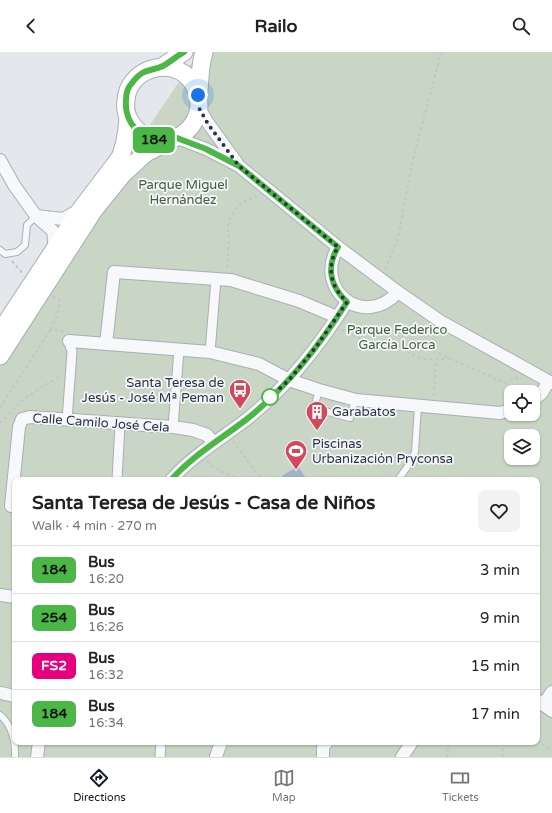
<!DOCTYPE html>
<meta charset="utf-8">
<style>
:root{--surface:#fff;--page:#f2f2f2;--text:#222;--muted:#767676;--line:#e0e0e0;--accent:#111827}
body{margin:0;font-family:"Varela Round",sans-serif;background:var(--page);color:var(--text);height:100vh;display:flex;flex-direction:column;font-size:15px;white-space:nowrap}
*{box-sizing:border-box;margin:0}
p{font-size:13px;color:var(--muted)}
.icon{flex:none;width:22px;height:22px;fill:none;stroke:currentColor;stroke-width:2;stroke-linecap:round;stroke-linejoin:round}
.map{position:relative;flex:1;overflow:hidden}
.sheet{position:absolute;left:12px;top:425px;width:528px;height:268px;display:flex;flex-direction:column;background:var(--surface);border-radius:8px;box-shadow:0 1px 3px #0004}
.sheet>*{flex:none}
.badge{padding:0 8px;border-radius:6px;font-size:14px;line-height:26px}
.tools{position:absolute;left:504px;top:333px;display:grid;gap:8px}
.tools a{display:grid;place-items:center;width:36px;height:36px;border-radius:8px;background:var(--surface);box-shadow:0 1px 3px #0004;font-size:20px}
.you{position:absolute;width:20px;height:20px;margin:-10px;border:3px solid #fff;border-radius:50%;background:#1a73e8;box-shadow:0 0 0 6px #1a73e833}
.map>.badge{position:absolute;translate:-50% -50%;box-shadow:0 0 0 2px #fff}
.round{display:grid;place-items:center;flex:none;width:42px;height:42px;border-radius:8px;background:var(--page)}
.headline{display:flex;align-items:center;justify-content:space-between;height:68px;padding:0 20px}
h1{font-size:19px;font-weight:800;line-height:30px}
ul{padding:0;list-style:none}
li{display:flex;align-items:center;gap:12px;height:48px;padding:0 20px;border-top:1px solid var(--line)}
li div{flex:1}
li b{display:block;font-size:15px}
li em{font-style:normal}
li .badge{min-width:44px;font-weight:700;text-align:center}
header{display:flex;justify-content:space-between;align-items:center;height:52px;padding:0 20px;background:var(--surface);font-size:18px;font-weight:800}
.menu{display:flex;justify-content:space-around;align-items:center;height:56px;border-top:1px solid var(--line);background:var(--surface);font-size:11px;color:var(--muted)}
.menu a{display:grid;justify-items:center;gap:2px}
.menu .selected{color:var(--accent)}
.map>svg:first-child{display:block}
.green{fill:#c9d6c5;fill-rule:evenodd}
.water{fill:#9fb4cc}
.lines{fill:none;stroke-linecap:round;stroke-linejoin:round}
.service-casing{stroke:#a9aeb7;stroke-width:8}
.pedestrian-casing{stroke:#a9aeb7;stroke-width:11}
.minor-casing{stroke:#a9aeb7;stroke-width:14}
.secondary-casing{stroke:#a9aeb7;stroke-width:19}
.path{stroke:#c2c5cb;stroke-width:2;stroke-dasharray:3 3;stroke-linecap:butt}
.service{stroke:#f7f8fa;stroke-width:6}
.pedestrian{stroke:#f7f8fa;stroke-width:9}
.minor{stroke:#f7f8fa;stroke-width:12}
.secondary{stroke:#fff;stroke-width:17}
.line-casing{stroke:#fff;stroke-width:9}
.line{stroke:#4ab747;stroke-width:6}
.walk{stroke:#2b3445;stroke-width:4;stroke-dasharray:0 7.2}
.stop-dot{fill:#fff;stroke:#4ab747;stroke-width:2}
.labels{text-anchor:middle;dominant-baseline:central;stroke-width:3.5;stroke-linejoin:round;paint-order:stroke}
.park-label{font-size:13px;fill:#3f6138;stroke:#f4f6f9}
.poi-label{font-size:13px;fill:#2b3445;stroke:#f4f6f9;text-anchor:start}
.street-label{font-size:13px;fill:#2b3445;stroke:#f4f6f9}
</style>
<header><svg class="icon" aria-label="back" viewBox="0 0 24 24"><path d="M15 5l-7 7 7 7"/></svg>Railo<svg class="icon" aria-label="search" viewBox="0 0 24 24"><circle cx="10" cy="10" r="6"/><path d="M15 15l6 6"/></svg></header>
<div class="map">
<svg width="552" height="705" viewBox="0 0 552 705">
<rect width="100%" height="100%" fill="#e4e7ec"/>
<path class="green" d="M 199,0 L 552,0 L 552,705 L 0,705 L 0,296 ZM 511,340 L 533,340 L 533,362 L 511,362 ZM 511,384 L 533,384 L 533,406 L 511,406 ZM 15,428 L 537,428 L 537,690 L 15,690 Z"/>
<path class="water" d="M 298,414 L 307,428 L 285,428 L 282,424 Z"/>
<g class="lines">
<g class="service-casing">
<g id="service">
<path d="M 0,198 L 5,202 L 17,200 L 25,193 L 27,173 L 36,164"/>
<path d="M 319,338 L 314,356 L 350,366 L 355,348"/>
<path d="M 398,428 L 410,411 L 415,400 L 418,354"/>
<path d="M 0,663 C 12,673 16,690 15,705"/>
</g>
</g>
<g class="pedestrian-casing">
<g id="pedestrian">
<path d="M 210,300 L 216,227"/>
<path d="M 67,368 L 72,300 L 69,289"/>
<path d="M 173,375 L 179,298"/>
<path d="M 117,428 L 120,372"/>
<path d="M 160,705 L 161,690"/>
</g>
</g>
<g class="minor-casing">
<g id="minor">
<path d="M 199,56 L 208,71 L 237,111"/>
<path d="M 177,86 L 206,97 L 239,114 L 338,195 L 398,240 L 440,269 L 552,331"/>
<path d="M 0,108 L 14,133 L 36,164 L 53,179 L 55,197"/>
<path d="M 36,164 L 63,167 L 79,158"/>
<path d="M 338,195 C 313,238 364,278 398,240"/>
<path d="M 69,289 L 210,300 L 259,312 L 289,328 L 319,338 L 356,348 L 500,361 L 511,358"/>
<path d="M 106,292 L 114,220 L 231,228 L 299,249 L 337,265"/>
<path d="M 533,348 L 542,341 L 548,330"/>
<path d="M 171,428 C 192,404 221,387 247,367 C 287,335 320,293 347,250"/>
<path d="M 11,454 L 19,375 L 22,367 L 30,365 L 173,375 L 193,378 L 207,383 L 214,391"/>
<path d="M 0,543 L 15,545"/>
<path d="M 0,641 L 15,644"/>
<path d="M 537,648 L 552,659"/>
<path d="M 543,653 L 552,640"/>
<path d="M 37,705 L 39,690"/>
<path d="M 216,705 L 221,690"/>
<path d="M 323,705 L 323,695 L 327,690"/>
<path d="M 402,705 L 412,690"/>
</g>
</g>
<g class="secondary-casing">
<g id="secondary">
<path d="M 162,15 L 184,0"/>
<path d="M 198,43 C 196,36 193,30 188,25 C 166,4 128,19 126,48 C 125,55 126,63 130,69 C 134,75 138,81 145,84 C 154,88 167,90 177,85 C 189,80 198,68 199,54 C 199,49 198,44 199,39 C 200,26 200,13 204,0"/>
<path d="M 117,112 C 125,97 127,82 128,66"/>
<path d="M 0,280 L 81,157 L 122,103"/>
<path d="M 0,304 L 94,158 L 123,122 L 146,101 L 171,88"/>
</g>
</g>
<g class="path">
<path d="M 12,209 L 23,222"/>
<path d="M 227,216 L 229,187 L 228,174 L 231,164 L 241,151 L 257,144"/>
<path d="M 385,217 L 398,186 L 412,112 L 441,0"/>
<path d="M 53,244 L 60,249 L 58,261 L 51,277 L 64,280"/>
<path d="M 341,278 L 375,293 L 411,294 L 429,297 L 505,331 L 520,325"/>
<path d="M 397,293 C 416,307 427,310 449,306"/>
<path d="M 434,344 L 436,308"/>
<path d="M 0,356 L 51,277"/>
<path d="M 0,371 L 25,346 L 62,323"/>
<path d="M 233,389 L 262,428"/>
<path d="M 207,409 C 217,419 229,423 242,428"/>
<path d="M 537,688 L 552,699"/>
<path d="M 447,705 L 449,690"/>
<path d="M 503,705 L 502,702 L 504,690"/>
</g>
<use href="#service" class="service"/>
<use href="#pedestrian" class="pedestrian"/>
<use href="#minor" class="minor"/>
<use href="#secondary" class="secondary"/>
</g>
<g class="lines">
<g class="line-casing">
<path id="line" d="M 171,428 C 192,404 221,387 247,367 C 287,335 320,293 347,250 C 330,234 326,215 338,195 L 239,114 L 206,97 L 177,86 C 150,95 124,77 126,48 C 126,42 128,35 132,31 C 144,15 150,20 163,14 C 170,10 177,4 184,0"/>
</g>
<use href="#line" class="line"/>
<path class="walk" d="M 198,43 L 199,56 L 208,72 L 239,114 L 338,195 C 326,215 330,234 347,250 L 316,295 L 289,328 L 268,347 L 270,345"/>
</g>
<defs>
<g id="bus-pin" transform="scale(1.15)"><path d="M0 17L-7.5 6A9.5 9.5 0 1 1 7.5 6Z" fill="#d1495b" stroke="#f4f6f9"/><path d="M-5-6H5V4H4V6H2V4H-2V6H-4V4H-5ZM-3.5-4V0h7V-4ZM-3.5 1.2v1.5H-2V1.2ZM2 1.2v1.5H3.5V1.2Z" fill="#fff"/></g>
<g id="building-pin" transform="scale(1.15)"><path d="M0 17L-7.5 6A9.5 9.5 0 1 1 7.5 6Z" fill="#d1495b" stroke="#f4f6f9"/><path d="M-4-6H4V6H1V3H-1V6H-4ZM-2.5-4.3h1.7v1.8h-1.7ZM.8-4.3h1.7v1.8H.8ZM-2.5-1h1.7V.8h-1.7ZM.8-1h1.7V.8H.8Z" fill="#fff"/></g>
<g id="stadium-pin" transform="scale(1.15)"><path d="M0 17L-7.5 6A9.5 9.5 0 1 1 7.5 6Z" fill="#d1495b" stroke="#f4f6f9"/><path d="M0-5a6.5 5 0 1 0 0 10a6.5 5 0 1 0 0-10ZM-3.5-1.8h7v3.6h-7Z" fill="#fff"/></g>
</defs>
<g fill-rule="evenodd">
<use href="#bus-pin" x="240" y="338"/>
<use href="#building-pin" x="317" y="360"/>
<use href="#stadium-pin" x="296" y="399"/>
</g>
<circle class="stop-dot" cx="270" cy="345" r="8"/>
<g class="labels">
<g class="park-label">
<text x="183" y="133">Parque Miguel<tspan x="183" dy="15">Hernández</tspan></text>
<text x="397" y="278">Parque Federico<tspan x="397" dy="15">García Lorca</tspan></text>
</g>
<g class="poi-label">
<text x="224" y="331" text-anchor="end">Santa Teresa de<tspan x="224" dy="15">Jesús - José Mª Peman</tspan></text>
<text x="332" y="360">Garabatos</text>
<text x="312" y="392">Piscinas<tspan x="312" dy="15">Urbanización Pryconsa</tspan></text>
</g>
<g class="street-label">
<text transform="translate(101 371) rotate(4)">Calle Camilo José Cela</text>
</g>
</g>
</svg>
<div class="tools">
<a><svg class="icon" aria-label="locate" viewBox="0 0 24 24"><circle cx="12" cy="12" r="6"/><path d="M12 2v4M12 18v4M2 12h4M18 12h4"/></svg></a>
<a><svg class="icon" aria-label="layers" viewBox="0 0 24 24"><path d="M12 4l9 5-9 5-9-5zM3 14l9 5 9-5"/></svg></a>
</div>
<div class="you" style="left:198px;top:43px"></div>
<b class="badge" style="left:154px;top:88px;background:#4ab747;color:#111">184</b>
<section class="sheet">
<div class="headline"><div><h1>Santa Teresa de Jesús - Casa de Niños</h1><p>Walk · 4 min · 270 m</p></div><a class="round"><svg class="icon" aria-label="heart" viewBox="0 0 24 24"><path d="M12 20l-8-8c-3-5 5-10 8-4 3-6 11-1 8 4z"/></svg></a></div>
<ul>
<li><span class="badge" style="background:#4ab747;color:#111">184</span><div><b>Bus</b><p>16:20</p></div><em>3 min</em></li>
<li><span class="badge" style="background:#4ab747;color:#111">254</span><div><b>Bus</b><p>16:26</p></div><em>9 min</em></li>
<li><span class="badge" style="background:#e6007e;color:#fff">FS2</span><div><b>Bus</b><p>16:32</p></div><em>15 min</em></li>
<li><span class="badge" style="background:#4ab747;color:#111">184</span><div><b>Bus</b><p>16:34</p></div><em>17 min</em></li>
</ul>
</section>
</div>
<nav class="menu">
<a class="selected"><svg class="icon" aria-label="directions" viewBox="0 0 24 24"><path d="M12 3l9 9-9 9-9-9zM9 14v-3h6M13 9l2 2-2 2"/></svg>Directions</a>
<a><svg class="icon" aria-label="map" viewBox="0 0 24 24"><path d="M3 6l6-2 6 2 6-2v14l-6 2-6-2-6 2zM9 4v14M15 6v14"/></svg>Map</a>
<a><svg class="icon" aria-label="tickets" viewBox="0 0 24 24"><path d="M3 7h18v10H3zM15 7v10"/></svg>Tickets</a>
</nav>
